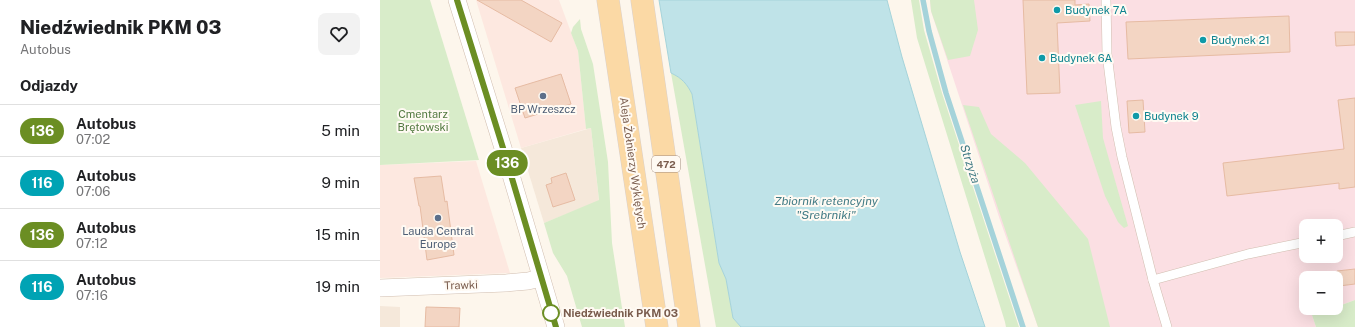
<!DOCTYPE html>
<html lang="pl">
<meta charset="utf-8">
<style>
:root{--surface:#fff;--page:#f2f2f2;--text:#202124;--muted:#757577;--line:#e0e0e0}
body{margin:0;font-family:"Public Sans",sans-serif;background:var(--page);color:var(--text);height:100vh;display:flex;flex-direction:column;font-size:15px;white-space:nowrap}
*{box-sizing:border-box;margin:0}
p{font-size:13px;color:var(--muted)}
.icon{flex:none;width:22px;height:22px;fill:none;stroke:currentColor;stroke-width:2;stroke-linecap:round;stroke-linejoin:round}
.map{position:relative;flex:1;overflow:hidden}
.sheet{display:flex;flex-direction:column;background:var(--surface);width:380px}
.sheet>*{flex:none}
.badge{padding:0 8px;border-radius:13px;font-size:14px;line-height:26px}
.controls{position:absolute;left:919px;top:219px;display:grid;gap:8px}
.controls a{display:grid;place-items:center;width:44px;height:44px;border-radius:8px;background:var(--surface);box-shadow:0 4px 16px #0002;font-size:20px}
.map>.badge{position:absolute;translate:-50% -50%;box-shadow:0 0 0 2px #fff}
h2{padding:0 20px;font-size:15px;line-height:36px}
.round{display:grid;place-items:center;flex:none;width:42px;height:42px;border-radius:8px;background:var(--page)}
.overview{display:flex;align-items:center;justify-content:space-between;height:68px;padding:0 20px}
h1{font-size:19px;font-weight:800;line-height:30px}
ul{padding:0;list-style:none}
li{display:flex;align-items:center;gap:12px;height:52px;padding:0 20px;border-top:1px solid var(--line)}
li div{flex:1}
li b{display:block;font-size:15px}
li em{font-style:normal}
li .badge{min-width:44px;font-weight:700;text-align:center}
main{display:flex;flex:1;min-height:0}
.map>svg:first-child{display:block}
.residential{fill:#f5e8da}
.commercial{fill:#fde8e0}
.medical{fill:#fbdfe3;fill-rule:evenodd}
.green{fill:#d8ecc9}
.water{fill:#bfe3e8;stroke:#a5d3da}
.lines{fill:none;stroke-linecap:round;stroke-linejoin:round}
.stream{stroke:#a5d3da;stroke-width:5.5}
.building{fill:#f3d5c3;stroke:#e6bba3}
.service-casing{stroke:#d1beb0;stroke-width:10}
.minor-casing{stroke:#d1beb0;stroke-width:18}
.primary-casing{stroke:#dad1cd;stroke-width:23}
.service{stroke:#fff;stroke-width:9}
.minor{stroke:#fff;stroke-width:17}
.primary{stroke:#fbd9a5;stroke-width:22}
.line-casing{stroke:#fff;stroke-width:9}
.line{stroke:#6b8e23;stroke-width:6}
.culture-dot{fill:#0f9aa8;stroke:#fffaf3;stroke-width:1.5}
.service-dot{fill:#5c6f8a;stroke:#fffaf3;stroke-width:1.5}
.stop-dot{fill:#fff;stroke:#6b8e23;stroke-width:2}
.labels{text-anchor:middle;dominant-baseline:central;stroke-width:4;stroke-linejoin:round;paint-order:stroke}
.shield{fill:#fffaf3;stroke:#a28b7f;stroke-width:1}
.shield-label{font-size:10px;font-weight:bold;fill:#7a5c4d}
.culture-label{font-size:11px;fill:#0d838f;stroke:#fffaf3;text-anchor:start}
.service-label{font-size:11px;fill:#4e5e75;stroke:#fffaf3}
.park-label{font-size:11px;fill:#537a41;stroke:#fffaf3}
.street-label{font-size:11px;fill:#7a5c4d;stroke:#fffaf3}
.stop-label{font-size:11px;font-weight:bold;fill:#7a5c4d;stroke:#fffaf3;text-anchor:start}
.water-label{font-size:12px;font-style:italic;fill:#437c86;stroke:#fffaf3}
</style>
<main>
<section class="sheet">
<div class="overview"><div><h1>Niedźwiednik PKM 03</h1><p>Autobus</p></div><a class="round"><svg class="icon" aria-label="heart" viewBox="0 0 24 24"><path d="M12 20l-8-8c-3-5 5-10 8-4 3-6 11-1 8 4z"/></svg></a></div>
<h2>Odjazdy</h2>
<ul>
<li><span class="badge" style="background:#6b8e23;color:#fff">136</span><div><b>Autobus</b><p>07:02</p></div><em>5 min</em></li>
<li><span class="badge" style="background:#00a3b4;color:#fff">116</span><div><b>Autobus</b><p>07:06</p></div><em>9 min</em></li>
<li><span class="badge" style="background:#6b8e23;color:#fff">136</span><div><b>Autobus</b><p>07:12</p></div><em>15 min</em></li>
<li><span class="badge" style="background:#00a3b4;color:#fff">116</span><div><b>Autobus</b><p>07:16</p></div><em>19 min</em></li>
</ul>
</section>
<div class="map">
<svg width="975" height="327" viewBox="0 0 975 327">
<rect width="100%" height="100%" fill="#fdf6ec"/>
<g class="residential">
<path d="M 211,128 L 219,201 L 164,223 L 141,148 Z"/>
<path d="M 0,306 L 20,307 L 20,327 L 0,327 Z"/>
</g>
<g class="commercial">
<path d="M 96,0 L 179,0 L 198,51 L 206,129 L 141,148 Z"/>
<path d="M 96,161 L 130,273 L 0,278 L 0,165 Z"/>
</g>
<path class="medical" d="M 550,0 L 975,0 L 975,300 L 956,307 L 956,278 L 926,278 L 926,308 L 952,308 L 932,315 L 936,327 L 658,327 L 620,220 L 551,11 ZM 926,226 L 956,226 L 956,256 L 926,256 Z"/>
<g class="green">
<path d="M 0,0 L 50,0 L 99,160 L 0,165 Z"/>
<path d="M 531,0 L 539,0 L 544,30 L 562,93 L 639,327 L 626,327 L 625,322 L 537,38 Z"/>
<path d="M 550,0 L 594,0 L 598,30 L 590,56 L 568,60 L 551,11 Z"/>
<path d="M 200,19 L 201,29 L 213,64 L 228,162 L 232,243 L 245,327 L 202,327 L 187,276 L 173,253 L 164,223 L 219,200 L 211,128 L 206,129 L 198,51 L 191,33 L 193,27 Z"/>
<path d="M 291,73 C 302,78 307,84 312,94 L 339,263 L 346,279 L 353,318 L 361,327 L 336,327 Z"/>
<path d="M 721,101 L 723,138 L 748,226 L 744,228 L 738,222 L 725,196 L 695,105 Z"/>
<path d="M 583,105 L 599,107 L 611,134 L 645,163 L 708,239 L 730,327 L 658,327 Z"/>
<path d="M 975,300 L 975,327 L 936,327 L 932,315 L 952,308 L 956,308 L 956,307 Z"/>
</g>
<path class="water" d="M 279,0 L 507,0 L 522,57 L 580,252 L 605,327 L 361,327 L 353,318 L 346,279 L 339,263 L 312,94 C 307,84 302,78 291,73 Z"/>
<g class="lines">
<path class="stream" d="M 543,0 L 549,31 L 566,93 L 643,327"/>
</g>
<g class="building">
<path d="M 97,0 L 141,0 L 182,23 L 171,42 Z"/>
<path d="M 643,0 L 695,0 L 695,5 L 709,4 L 710,21 L 677,23 L 680,93 L 647,94 Z"/>
<path d="M 909,16 L 910,52 L 748,59 L 746,22 Z"/>
<path d="M 955,32 L 975,32 L 975,45 L 956,46 Z"/>
<path d="M 181,74 L 191,104 L 145,118 L 135,88 Z"/>
<path d="M 975,98 L 975,187 L 959,189 L 959,183 L 847,196 L 843,163 L 964,149 L 958,100 Z"/>
<path d="M 763,100 L 765,132 L 749,133 L 747,101 Z"/>
<path d="M 186,173 L 195,200 L 173,207 L 166,185 L 172,183 L 171,178 Z"/>
<path d="M 61,176 L 65,202 L 67,201 L 74,255 L 47,260 L 40,206 L 39,206 L 34,178 Z"/>
<path d="M 975,269 L 975,284 L 959,286 L 957,271 Z"/>
<path d="M 46,307 L 80,308 L 79,327 L 45,327 Z"/>
</g>
<g class="lines">
<g class="service-casing">
<g id="service">
<path d="M 726,0 L 727,54 L 736,127 L 742,157 L 773,280 L 787,327"/>
<path d="M 956,236 L 975,232"/>
<path d="M 773,280 L 868,254 L 926,242"/>
</g>
</g>
<g class="minor-casing">
<g id="minor">
<path d="M 77,0 L 123,148 L 176,327"/>
<path d="M 0,288 L 126,283 L 148,281 L 161,278"/>
</g>
</g>
<g class="primary-casing">
<g id="primary">
<path d="M 228,0 L 277,327"/>
<path d="M 262,0 L 309,327"/>
</g>
</g>
<use href="#service" class="service"/>
<use href="#minor" class="minor"/>
<use href="#primary" class="primary"/>
</g>
<g class="lines">
<g class="line-casing">
<path id="line" d="M 77,0 L 123,148 L 176,327"/>
</g>
<use href="#line" class="line"/>
</g>
<g class="culture-dot">
<circle cx="677" cy="10" r="4"/>
<circle cx="823" cy="40" r="4"/>
<circle cx="662" cy="58" r="4"/>
<circle cx="756" cy="116" r="4"/>
</g>
<g class="service-dot">
<circle cx="163" cy="96" r="4"/>
<circle cx="58" cy="218" r="4"/>
</g>
<circle class="stop-dot" cx="171" cy="313" r="8"/>
<g class="labels">
<rect class="shield" x="272" y="156" width="28" height="16" rx="3"/>
<g class="shield-label">
<text x="286" y="164">472</text>
</g>
<g class="culture-label">
<text x="685" y="10">Budynek 7A</text>
<text x="831" y="40">Budynek 21</text>
<text x="670" y="58">Budynek 6A</text>
<text x="764" y="116">Budynek 9</text>
</g>
<g class="service-label">
<text x="163" y="109">BP Wrzeszcz</text>
<text x="58" y="231">Lauda Central<tspan x="58" dy="13">Europe</tspan></text>
</g>
<g class="park-label">
<text x="43" y="114">Cmentarz<tspan x="43" dy="13">Brętowski</tspan></text>
</g>
<g class="street-label">
<text transform="translate(253 163) rotate(82)">Aleja Żołnierzy Wyklętych</text>
<text transform="translate(81 285) rotate(-2)">Trawki</text>
</g>
<g class="stop-label">
<text x="183" y="313">Niedźwiednik PKM 03</text>
</g>
<g class="water-label">
<text transform="translate(590 164) rotate(72)">Strzyża</text>
<text x="446" y="201">Zbiornik retencyjny<tspan x="446" dy="14">"Srebrniki"</tspan></text>
</g>
</g>
</svg>
<div class="controls">
<a>+</a>
<a>−</a>
</div>
<b class="badge" style="left:127px;top:163px;background:#6b8e23;color:#fff">136</b>
</div>
</main>
